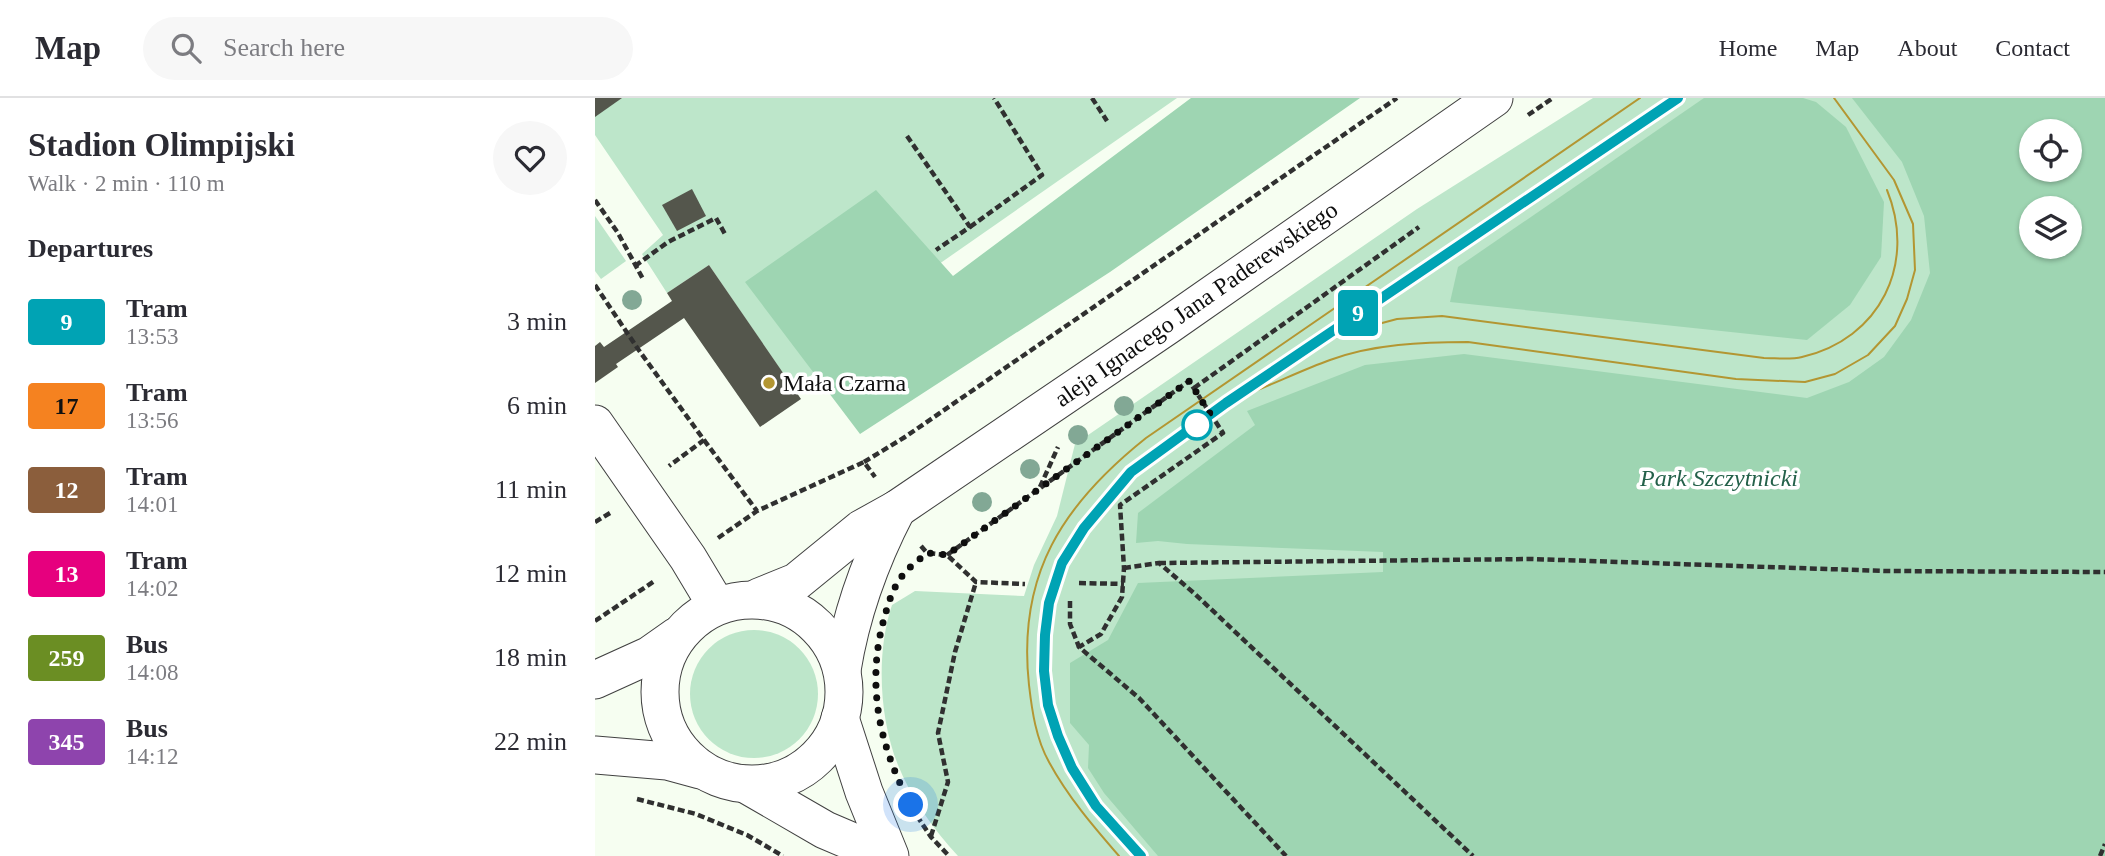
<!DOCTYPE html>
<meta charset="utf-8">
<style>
:root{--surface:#fff;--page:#f7f7f7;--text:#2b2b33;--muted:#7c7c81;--line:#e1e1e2}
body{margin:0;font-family:"Times New Roman",serif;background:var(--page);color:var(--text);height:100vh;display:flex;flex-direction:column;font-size:26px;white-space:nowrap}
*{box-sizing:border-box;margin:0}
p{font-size:23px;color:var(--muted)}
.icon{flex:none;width:38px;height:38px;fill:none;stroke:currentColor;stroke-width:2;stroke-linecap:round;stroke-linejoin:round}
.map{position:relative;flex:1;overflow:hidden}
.side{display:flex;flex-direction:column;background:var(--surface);width:595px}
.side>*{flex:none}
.badge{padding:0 14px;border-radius:5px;font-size:24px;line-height:46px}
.fabs{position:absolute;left:1424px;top:21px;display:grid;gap:14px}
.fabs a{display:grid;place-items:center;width:63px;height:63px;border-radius:50%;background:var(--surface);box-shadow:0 2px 5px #0004;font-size:35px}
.you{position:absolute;width:35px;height:35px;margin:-18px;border:5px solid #fff;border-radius:50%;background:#1a73e8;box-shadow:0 0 0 10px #1a73e833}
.map>.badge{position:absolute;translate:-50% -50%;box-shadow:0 0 0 4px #fff}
h2{padding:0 28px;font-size:26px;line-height:63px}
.round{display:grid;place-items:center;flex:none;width:74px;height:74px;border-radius:37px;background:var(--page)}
.headline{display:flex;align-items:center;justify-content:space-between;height:119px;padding:0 28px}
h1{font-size:33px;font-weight:800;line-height:52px}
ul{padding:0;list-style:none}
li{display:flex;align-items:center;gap:21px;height:84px;padding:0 28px}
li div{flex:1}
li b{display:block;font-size:26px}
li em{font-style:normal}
li .badge{min-width:77px;font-weight:700;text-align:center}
header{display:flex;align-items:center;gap:42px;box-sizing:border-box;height:98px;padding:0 35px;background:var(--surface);border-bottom:2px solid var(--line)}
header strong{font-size:33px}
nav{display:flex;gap:38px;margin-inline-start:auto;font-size:24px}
.search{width:490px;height:63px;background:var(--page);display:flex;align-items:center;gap:18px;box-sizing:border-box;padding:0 24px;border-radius:38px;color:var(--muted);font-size:26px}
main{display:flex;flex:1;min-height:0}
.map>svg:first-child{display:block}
.green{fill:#bde6ca;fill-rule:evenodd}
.forest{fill:#9ed5b2;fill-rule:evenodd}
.building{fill:#54564c}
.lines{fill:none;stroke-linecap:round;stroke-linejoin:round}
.minor-casing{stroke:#414141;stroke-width:39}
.path{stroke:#303030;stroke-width:4.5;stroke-dasharray:7 3.5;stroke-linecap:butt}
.minor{stroke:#fff;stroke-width:37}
.tram{stroke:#b39632;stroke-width:2}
.tree{fill:#82a895}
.line-casing{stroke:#fff;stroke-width:16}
.line{stroke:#00a3b4;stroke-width:10}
.walk{stroke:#0e0e0e;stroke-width:7;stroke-dasharray:0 12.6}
.poi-dot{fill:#b39632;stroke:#fff;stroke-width:2.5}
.stop-dot{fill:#fff;stroke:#00a3b4;stroke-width:3.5}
.labels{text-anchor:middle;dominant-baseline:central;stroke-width:7;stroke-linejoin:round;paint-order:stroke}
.street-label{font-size:24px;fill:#0e0e0e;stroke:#fff}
.poi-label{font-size:24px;fill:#0e0e0e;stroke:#fff;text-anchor:start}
.park-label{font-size:24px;font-style:italic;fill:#24614a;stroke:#fff}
</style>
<header>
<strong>Map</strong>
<div class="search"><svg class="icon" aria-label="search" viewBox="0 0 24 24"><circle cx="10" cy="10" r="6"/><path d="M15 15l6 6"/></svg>Search here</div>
<nav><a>Home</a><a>Map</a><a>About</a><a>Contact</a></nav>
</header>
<main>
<section class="side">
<div class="headline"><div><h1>Stadion Olimpijski</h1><p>Walk · 2 min · 110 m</p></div><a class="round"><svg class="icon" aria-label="heart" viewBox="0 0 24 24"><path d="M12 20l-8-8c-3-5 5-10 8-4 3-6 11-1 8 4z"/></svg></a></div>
<h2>Departures</h2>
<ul>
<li><span class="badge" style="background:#00a3b4;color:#fff">9</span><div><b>Tram</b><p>13:53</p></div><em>3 min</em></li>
<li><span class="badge" style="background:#f58220;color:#111">17</span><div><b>Tram</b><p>13:56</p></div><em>6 min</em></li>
<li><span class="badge" style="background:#8b5e3c;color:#fff">12</span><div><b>Tram</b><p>14:01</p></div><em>11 min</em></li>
<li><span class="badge" style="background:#e6007e;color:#fff">13</span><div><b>Tram</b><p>14:02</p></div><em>12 min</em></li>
<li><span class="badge" style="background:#6b8e23;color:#fff">259</span><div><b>Bus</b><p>14:08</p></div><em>18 min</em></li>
<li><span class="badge" style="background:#8e44ad;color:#fff">345</span><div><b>Bus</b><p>14:12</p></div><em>22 min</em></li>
</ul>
</section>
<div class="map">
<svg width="1510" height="758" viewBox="0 0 1510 758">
<rect width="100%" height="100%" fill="#f6fef1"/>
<g class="green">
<path d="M 0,0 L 582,0 L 314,187 L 304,216 L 198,290 L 114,167 L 72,195 L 47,156 L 68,137 L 0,37 Z"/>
<path d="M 998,0 L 1510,0 L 1510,758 L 363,758 C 339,732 316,700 303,667 C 284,620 281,554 297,507 L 320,493 L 429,498 L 439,467 L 462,418 L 480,346 L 822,111 ZM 1437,33 L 1475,33 L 1475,72 L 1437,72 ZM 1437,110 L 1475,110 L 1475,149 L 1437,149 Z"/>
<path d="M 0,118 L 31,163 L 6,181 L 0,173 Z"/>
<circle cx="159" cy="596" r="64"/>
</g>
<g class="forest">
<path d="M 596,0 L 765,0 L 515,174 L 265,336 L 150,184 L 281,92 L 358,178 Z"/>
<path d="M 1109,0 L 1208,0 L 1221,4 L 1251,29 L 1289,104 L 1286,159 L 1255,207 L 1212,242 L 855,204 L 863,169 Z"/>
<path d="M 1257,0 L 1510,0 L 1510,758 L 563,758 L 509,695 L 493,670 L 494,647 L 475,625 L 475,565 L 513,542 L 543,485 L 788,474 L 788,454 L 592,446 L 563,443 L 541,445 L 543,415 L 660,327 L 652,313 L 770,267 L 869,256 L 1212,300 L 1254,284 L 1289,259 L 1316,222 L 1335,175 L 1329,118 L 1307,64 ZM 1475,33 L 1475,72 L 1437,72 L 1437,33 ZM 1475,110 L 1475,149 L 1437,149 L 1437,110 Z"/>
</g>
<g class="building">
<path d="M 0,0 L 27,0 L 0,19 Z"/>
<path d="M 97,91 L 111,118 L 82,133 L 67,107 Z"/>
<path d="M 114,167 L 206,301 L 165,329 L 89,220 L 21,266 L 23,269 L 0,285 L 0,248 L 5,244 L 9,249 L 77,203 L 72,195 Z"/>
</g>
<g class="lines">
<g class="minor-casing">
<g id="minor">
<path d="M 0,326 L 93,460 L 120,505"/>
<path d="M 164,499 L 201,484 L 266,431 L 302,411 L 572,228 L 899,0"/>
<circle cx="157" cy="594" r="92"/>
<path d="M 247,572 C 256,516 276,461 302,411"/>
<path d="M 0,582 L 55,557 L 82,538"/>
<path d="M 245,620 L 269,694 L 295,758"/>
<path d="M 0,657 L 72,663 L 105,672"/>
<path d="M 154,688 L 230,732 L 291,758"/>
</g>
</g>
<g class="path">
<path d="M 497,0 L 512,23"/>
<path d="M 933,17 L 958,0"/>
<path d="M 312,38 L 375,129 L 341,152"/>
<path d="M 0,102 L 23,135 L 48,181"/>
<path d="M 375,129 L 447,77 L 399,0"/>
<path d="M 40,168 L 73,144 L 121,120 L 130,136"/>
<path d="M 0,187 L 43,251 L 109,342 L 74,368"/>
<path d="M 599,290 L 824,129"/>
<path d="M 109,342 L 162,413"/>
<path d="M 269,364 L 310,339 L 802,0"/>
<path d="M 445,389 L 463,349"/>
<path d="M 0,424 L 15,415"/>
<path d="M 123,440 L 162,413 L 269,364 L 280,379"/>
<path d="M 326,448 L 332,455 L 352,457 L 381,484 L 430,486"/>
<path d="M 352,457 L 594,283 L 628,335 L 525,407 L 529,470 L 527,499 L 506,536 L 484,549 L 544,600 L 691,758"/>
<path d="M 564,465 L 937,461 L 1291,473 L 1510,474"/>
<path d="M 529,470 L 564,465 L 600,496 L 878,758"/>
<path d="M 484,485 L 529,486"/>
<path d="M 475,503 L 475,526 L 484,549"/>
<path d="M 0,523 L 61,482"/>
<path d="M 42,701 L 101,716 L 152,737 L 188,758"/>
<path d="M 322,718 L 336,739 L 354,758"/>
<path d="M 336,738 L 353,684 L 343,635 L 360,554 L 381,484"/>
<path d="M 1505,758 L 1510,746"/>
</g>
<use href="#minor" class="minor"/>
<g class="tram">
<path d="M 733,242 L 761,232 L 802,221 L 847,218 L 1169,260 C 1181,260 1195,262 1207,259 C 1285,241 1322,166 1292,92"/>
<path d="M 660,293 C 685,283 710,271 735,262 C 778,246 828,244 873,244 L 1141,281 L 1210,284 L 1240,276 L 1273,257 L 1300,228 L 1312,201 L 1320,172 L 1318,126 L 1299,82 L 1239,0"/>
<path d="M 524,758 C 498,728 473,699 454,664 C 441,641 437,613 434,587 C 422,477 467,407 551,340 L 1045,0"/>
<path d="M 546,758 L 501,708 L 477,670 L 463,638 L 453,607 L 449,573 L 450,537 L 454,505 L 466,465 L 489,430 L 536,374 L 707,252 L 1083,0"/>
</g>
</g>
<g class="tree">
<circle cx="37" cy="202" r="10"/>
<circle cx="529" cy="308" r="10"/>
<circle cx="483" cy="337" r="10"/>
<circle cx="435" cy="371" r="10"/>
<circle cx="387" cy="404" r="10"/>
</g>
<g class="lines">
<g class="line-casing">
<path id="line" d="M 546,758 L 501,708 L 477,670 L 463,638 L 453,607 L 449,573 L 450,537 L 454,505 L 467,465 L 489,430 L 536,374 L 631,305 L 1083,0"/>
</g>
<use href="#line" class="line"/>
<path class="walk" d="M 316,707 C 284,649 271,585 289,521 C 293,506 298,489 308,477 C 314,469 324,462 332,455 L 352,457 L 594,283 L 616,317 L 602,327"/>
</g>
<circle class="poi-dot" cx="174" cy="285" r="7"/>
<circle class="stop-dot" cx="602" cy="327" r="14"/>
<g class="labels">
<g class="street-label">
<text transform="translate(601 206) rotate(-35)">aleja Ignacego Jana Paderewskiego</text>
</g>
<g class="poi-label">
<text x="188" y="285">Mała Czarna</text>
</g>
<g class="park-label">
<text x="1124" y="380">Park Szczytnicki</text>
</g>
</g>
</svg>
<div class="fabs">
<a><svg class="icon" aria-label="locate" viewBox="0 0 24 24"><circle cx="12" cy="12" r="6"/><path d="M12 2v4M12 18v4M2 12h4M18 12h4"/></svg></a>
<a><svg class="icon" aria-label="layers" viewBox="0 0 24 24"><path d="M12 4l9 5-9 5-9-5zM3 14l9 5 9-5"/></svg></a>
</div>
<div class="you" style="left:316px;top:707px"></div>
<b class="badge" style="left:763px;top:215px;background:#00a3b4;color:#fff">9</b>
</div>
</main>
